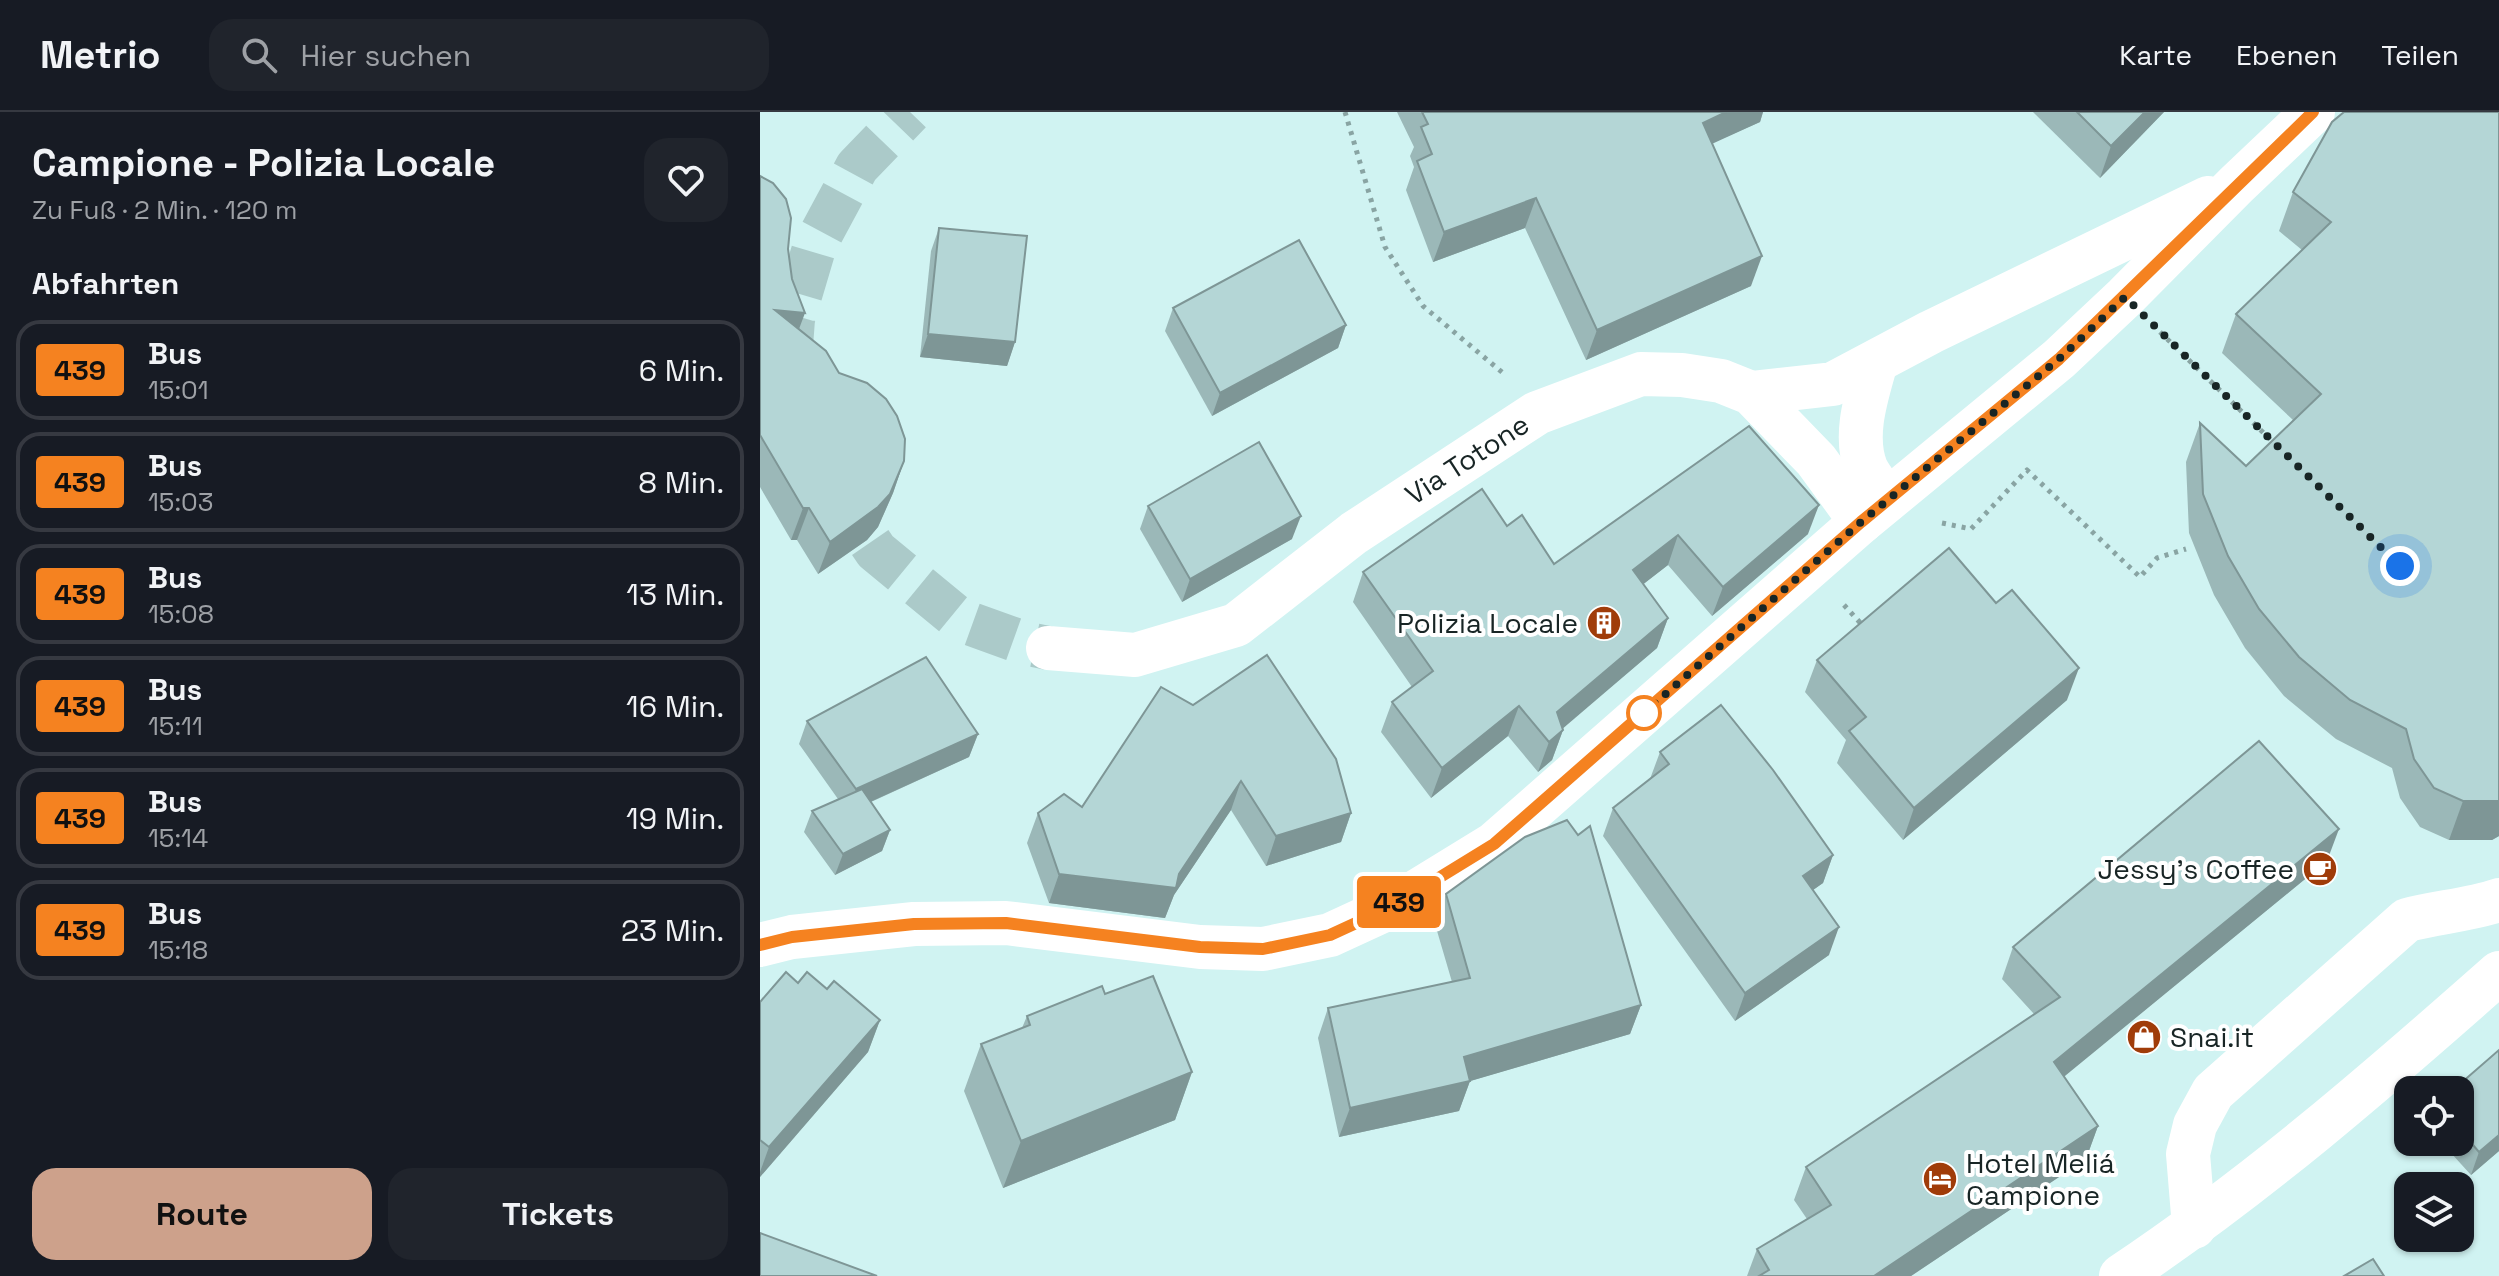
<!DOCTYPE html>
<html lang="de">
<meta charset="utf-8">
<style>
:root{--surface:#171b24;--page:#20242c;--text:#f1f3f6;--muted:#9ea1a6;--line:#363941;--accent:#cda18b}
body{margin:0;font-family:"Space Grotesk",sans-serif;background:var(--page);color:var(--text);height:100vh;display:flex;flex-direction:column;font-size:30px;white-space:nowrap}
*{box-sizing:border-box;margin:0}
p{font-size:26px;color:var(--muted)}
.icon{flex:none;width:44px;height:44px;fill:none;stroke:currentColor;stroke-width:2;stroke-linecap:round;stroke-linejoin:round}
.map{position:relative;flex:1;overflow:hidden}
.side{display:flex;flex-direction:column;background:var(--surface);width:760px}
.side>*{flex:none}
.badge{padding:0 16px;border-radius:6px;font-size:28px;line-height:52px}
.fabs{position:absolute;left:1634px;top:964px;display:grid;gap:16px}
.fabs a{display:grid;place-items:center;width:80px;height:80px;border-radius:16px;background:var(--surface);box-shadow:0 2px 6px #0004;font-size:40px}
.you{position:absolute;width:40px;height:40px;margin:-20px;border:6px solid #fff;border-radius:50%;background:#1a73e8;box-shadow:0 0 0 12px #1a73e833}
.map>.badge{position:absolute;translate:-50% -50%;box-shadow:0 0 0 4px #fff}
h2{padding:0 32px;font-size:30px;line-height:72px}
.round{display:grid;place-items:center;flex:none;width:84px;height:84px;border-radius:24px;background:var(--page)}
.head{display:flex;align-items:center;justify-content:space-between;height:136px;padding:0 32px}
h1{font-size:38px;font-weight:600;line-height:60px}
.action{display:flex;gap:16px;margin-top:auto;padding:16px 32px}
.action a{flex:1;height:92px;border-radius:24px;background:var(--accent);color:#111;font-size:32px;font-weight:600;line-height:92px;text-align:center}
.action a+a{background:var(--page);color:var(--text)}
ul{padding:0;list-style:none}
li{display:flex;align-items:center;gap:24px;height:100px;margin:0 16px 12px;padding:0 16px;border:4px solid var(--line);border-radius:24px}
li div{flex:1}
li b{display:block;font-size:30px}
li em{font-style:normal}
li .badge{min-width:88px;font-weight:700;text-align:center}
header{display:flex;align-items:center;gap:48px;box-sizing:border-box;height:112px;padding:0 40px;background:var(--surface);border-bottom:2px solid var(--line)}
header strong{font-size:38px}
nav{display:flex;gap:44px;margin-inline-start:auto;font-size:28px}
.search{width:560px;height:72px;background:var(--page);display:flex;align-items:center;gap:20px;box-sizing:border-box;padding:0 28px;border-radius:24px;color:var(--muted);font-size:30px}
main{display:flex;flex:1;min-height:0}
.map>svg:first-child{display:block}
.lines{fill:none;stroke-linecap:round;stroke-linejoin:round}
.street-tunnel{stroke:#abcac9;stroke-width:44;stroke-dasharray:44 22;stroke-linecap:butt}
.path{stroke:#89a4a3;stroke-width:5;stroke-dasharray:4 6;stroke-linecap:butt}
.street{stroke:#fff;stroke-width:44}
.wall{fill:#9bb8b8}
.shaded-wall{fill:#7e9696}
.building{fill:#b4d6d6;stroke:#7e9696;stroke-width:2}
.line-casing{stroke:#fff;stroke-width:18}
.line{stroke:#f58220;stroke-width:12}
.walk{stroke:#182525;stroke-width:8;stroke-dasharray:0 14.4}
.stop-dot{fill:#fff;stroke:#f58220;stroke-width:4}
.labels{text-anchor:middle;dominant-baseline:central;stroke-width:8;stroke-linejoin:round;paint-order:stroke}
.street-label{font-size:28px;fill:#182525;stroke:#fff}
.poi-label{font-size:28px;fill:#182525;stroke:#fff;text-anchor:end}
</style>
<header>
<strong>Metrio</strong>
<div class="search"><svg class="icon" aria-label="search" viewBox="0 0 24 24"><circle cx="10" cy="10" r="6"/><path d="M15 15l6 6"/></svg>Hier suchen</div>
<nav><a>Karte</a><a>Ebenen</a><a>Teilen</a></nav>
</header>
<main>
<section class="side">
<div class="head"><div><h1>Campione - Polizia Locale</h1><p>Zu Fuß · 2 Min. · 120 m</p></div><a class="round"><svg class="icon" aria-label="heart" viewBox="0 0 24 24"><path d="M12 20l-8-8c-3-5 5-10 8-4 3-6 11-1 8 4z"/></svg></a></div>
<h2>Abfahrten</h2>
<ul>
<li><span class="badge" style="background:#f58220;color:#111">439</span><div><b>Bus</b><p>15:01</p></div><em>6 Min.</em></li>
<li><span class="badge" style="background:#f58220;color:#111">439</span><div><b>Bus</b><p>15:03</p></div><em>8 Min.</em></li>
<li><span class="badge" style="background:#f58220;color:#111">439</span><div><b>Bus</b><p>15:08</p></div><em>13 Min.</em></li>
<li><span class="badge" style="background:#f58220;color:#111">439</span><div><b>Bus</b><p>15:11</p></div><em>16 Min.</em></li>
<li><span class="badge" style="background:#f58220;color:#111">439</span><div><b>Bus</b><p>15:14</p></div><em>19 Min.</em></li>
<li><span class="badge" style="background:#f58220;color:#111">439</span><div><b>Bus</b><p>15:18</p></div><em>23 Min.</em></li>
</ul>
<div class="action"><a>Route</a><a>Tickets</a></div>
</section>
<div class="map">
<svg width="1739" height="1164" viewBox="0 0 1739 1164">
<rect width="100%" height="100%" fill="#d0f3f2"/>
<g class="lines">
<g class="street-tunnel">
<path d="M 30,247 L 33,207 L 55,133 L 97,55 L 150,0"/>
<path d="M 73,376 L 116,439 L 200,508 L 264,531 L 288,536"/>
</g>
<g class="path">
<path d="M 585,0 L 625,135 L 663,194 L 743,261"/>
<path d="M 1400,220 L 1516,333"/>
<path d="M 1182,411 L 1211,417 L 1267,358 L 1380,465 L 1397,446 L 1426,437"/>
<path d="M 1084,493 L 1104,515"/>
</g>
<g class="street">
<path d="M 1116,250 C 1107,283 1093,322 1106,356 C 1111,367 1121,377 1127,388"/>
<path d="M 991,281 L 1073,272 L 1171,220 L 1448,86"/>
<path d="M 288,536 L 375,543 L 476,513 L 594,421 L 777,301 L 881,262 L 922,263 L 961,269 L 991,281 L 1056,348 L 1101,410"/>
<path d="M 0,833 L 32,825 L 154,812 L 246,811 L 440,835 L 503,837 L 570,823 L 633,794 L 734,732 L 1101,410 L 1299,247 L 1365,185 L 1476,73 L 1553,0"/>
<path d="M 1434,1115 L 1428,1042 L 1435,1013 L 1453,980 L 1647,808 C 1678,800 1709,798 1739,788"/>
<path d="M 1361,1164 C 1496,1074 1618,968 1739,861"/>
</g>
</g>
<g class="wall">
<path d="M 637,0 L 1003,0 L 1000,10 L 952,31 L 991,174 L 826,248 L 765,116 L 673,150 L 646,78 L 654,55 L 650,44 L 654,35 Z"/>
<path d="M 1273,0 L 1404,0 L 1340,66 Z"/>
<path d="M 1739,0 L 1739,724 L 1732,728 L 1689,728 L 1660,715 L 1640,686 L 1632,656 L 1576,627 L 1524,584 L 1485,536 L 1454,483 L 1429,421 L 1426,350 L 1440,311 L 1486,354 L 1533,308 L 1462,241 L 1476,202 L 1542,138 L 1519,119 L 1533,80 Z"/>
<path d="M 0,64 L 28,137 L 39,217 L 79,261 L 144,349 L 133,381 L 118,415 L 107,428 L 58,462 L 37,428 L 31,428 L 0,375 Z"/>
<path d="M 179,116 L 255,230 L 247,254 L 160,245 L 171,139 Z"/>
<path d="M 413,196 L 586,213 L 578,236 L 452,304 L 405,219 Z"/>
<path d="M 989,314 L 1048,422 L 952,504 L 908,453 L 883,472 L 908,506 L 897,536 L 802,616 L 803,618 L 792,648 L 778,660 L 748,624 L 671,686 L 621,620 L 632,590 L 652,575 L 593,490 L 603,460 L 747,414 L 794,452 Z"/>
<path d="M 388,394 L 532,427 L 422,490 L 380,417 Z"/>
<path d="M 1057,548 L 1307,588 L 1143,728 L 1077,651 L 1086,628 L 1045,580 Z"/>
<path d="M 401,575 L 591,701 L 581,730 L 506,754 L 471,698 L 414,783 L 405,806 L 289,791 L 267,731 L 278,701 L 322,695 Z"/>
<path d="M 47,609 L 218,622 L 209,645 L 111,690 L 130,718 L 122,739 L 75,763 L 44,720 L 52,699 L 78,687 L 39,632 Z"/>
<path d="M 900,640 L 1073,743 L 1063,771 L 1053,778 L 1069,843 L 975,909 L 843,724 L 853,696 L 890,667 Z"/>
<path d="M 1567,749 L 1304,964 L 1338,1014 L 1326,1047 L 1151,1164 L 987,1164 L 997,1137 L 1047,1107 L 1034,1088 L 1046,1055 L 1274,902 L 1242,867 L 1253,835 Z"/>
<path d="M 686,782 L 881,893 L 870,922 L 710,969 L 699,999 L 579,1025 L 558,926 L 568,896 L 692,870 L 675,812 Z"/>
<path d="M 38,871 L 67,877 L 120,908 L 108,940 L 0,1065 L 0,890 Z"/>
<path d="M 267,904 L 432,960 L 415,1008 L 243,1076 L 204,979 L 221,932 L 262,916 Z"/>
<path d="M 1739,938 L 1739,1039 L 1711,1063 L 1681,1030 L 1700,1030 L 1700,978 Z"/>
</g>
<g class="shaded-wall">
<path d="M 966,0 L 1003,0 L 1000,10 L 932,41 L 943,11 Z"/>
<path d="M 1385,0 L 1404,0 L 1340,66 L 1351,34 Z"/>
<path d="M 776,86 L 765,116 L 673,150 L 684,120 Z"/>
<path d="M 1002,144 L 991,174 L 826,248 L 837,218 Z"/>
<path d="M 15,198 L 45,201 L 33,233 Z"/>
<path d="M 586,213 L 578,236 L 452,304 L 460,281 Z"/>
<path d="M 168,222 L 255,230 L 247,254 L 160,245 Z"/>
<path d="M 144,349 L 133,381 L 118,415 L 107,428 L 58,462 L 70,430 Z"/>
<path d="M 1059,393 L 1048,422 L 952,504 L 963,475 Z"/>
<path d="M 43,396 L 49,396 L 37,428 L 31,428 Z"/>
<path d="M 541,404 L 532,427 L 422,490 L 430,467 Z"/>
<path d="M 918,423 L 908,453 L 863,488 L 873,458 Z"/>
<path d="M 908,506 L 897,536 L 787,630 L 797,600 Z"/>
<path d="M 1319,556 L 1307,588 L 1143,728 L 1154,696 Z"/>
<path d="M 759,594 L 748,624 L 671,686 L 682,656 Z"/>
<path d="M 803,618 L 792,648 L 778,660 L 789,630 Z"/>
<path d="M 218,622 L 209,645 L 88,700 L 96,677 Z"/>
<path d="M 481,669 L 471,698 L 414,783 L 405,806 L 289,791 L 299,762 L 419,762 Z"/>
<path d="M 1703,689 L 1739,689 L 1739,724 L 1732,728 L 1689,728 Z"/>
<path d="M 591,701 L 581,730 L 506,754 L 516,724 Z"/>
<path d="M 1579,717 L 1567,749 L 1283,982 L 1294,950 Z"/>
<path d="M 130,718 L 122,739 L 75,763 L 83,742 Z"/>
<path d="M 1073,743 L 1063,771 L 1033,792 L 1043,764 Z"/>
<path d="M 1079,815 L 1069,843 L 975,909 L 985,881 Z"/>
<path d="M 881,893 L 870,922 L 707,970 L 710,969 L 699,999 L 579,1025 L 590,996 L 704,945 Z"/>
<path d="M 120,908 L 108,940 L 0,1065 L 0,1060 L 9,1035 Z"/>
<path d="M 432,960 L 415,1008 L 243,1076 L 261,1029 Z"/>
<path d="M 1338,1014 L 1326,1047 L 1151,1164 L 1114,1164 Z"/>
<path d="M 1739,1023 L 1739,1039 L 1711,1063 L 1719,1040 Z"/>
</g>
<g class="building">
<path d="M 662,0 L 966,0 L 943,11 L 1002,144 L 837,218 L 776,86 L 684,120 L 657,49 L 672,42 L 661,15 L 668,12 Z"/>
<path d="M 1317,0 L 1385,0 L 1351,34 Z"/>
<path d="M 1584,0 L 1739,0 L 1739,689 L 1703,689 L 1674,676 L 1654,647 L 1646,617 L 1590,588 L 1539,545 L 1499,497 L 1468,444 L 1443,382 L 1440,311 L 1486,354 L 1561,282 L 1476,202 L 1571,110 L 1533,80 L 1572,10 Z"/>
<path d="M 0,64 L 13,71 L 26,87 L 31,106 L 28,137 L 32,167 L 45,201 L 15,198 L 66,239 L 79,261 L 107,271 L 126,287 L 137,304 L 145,327 L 144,349 L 130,382 L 118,395 L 70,430 L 49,396 L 43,396 L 0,323 Z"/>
<path d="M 179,116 L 267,124 L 255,230 L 168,222 Z"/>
<path d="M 539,128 L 586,213 L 460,281 L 413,196 Z"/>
<path d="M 989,314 L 1059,393 L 963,475 L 918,423 L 873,458 L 908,506 L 797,600 L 803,618 L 789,630 L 759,594 L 682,656 L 632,590 L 673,559 L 603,460 L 722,377 L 747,414 L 762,403 L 794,452 Z"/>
<path d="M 499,330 L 541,404 L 430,467 L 388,394 Z"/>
<path d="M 1189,436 L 1236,491 L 1252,478 L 1319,556 L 1154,696 L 1089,619 L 1106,605 L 1057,548 Z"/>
<path d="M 507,543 L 576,647 L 591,701 L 516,724 L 481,669 L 419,762 L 416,776 L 299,762 L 278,701 L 304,682 L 322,695 L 401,575 L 433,593 Z"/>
<path d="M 166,545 L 218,622 L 96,677 L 47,609 Z"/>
<path d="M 961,593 L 1013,658 L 1073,743 L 1043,764 L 1079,815 L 985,881 L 853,696 L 909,652 L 900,640 Z"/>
<path d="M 1499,629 L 1579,717 L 1294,950 L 1338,1014 L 1114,1164 L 999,1164 L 1009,1158 L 997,1137 L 1071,1093 L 1046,1055 L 1300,885 L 1253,835 Z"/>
<path d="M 102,677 L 130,718 L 83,742 L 52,699 Z"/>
<path d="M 807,708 L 818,723 L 830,714 L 881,893 L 704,945 L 710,969 L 590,996 L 568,896 L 710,866 L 686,782 L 765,725 Z"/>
<path d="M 26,860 L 38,871 L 47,860 L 67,877 L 74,869 L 120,908 L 9,1035 L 0,1028 L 0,890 Z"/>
<path d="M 393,864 L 432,960 L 261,1029 L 221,932 L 270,913 L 267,904 L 342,874 L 345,882 Z"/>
<path d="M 1739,938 L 1739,1023 L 1719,1040 L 1700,1018 L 1700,978 L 1693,978 Z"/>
<path d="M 0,1121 L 117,1164 L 0,1164 Z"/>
<path d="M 1613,1147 L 1624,1164 L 1584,1164 Z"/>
</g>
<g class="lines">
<g class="line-casing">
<path id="line" d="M 0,833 L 32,825 L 154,812 L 246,811 L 440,835 L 503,837 L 570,823 L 633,794 L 734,732 L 1101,410 L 1299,247 L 1553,0"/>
</g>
<use href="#line" class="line"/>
<path class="walk" d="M 884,601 L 1101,410 L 1299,247 L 1365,185 L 1640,454"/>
</g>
<defs>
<g id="building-disc" transform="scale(1.8)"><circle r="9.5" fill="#a03c09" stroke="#fff"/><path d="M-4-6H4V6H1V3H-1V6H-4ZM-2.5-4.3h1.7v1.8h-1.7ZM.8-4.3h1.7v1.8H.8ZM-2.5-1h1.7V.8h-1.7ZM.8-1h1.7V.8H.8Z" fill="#fff"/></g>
<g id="cafe-disc" transform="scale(1.8)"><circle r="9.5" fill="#a03c09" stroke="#fff"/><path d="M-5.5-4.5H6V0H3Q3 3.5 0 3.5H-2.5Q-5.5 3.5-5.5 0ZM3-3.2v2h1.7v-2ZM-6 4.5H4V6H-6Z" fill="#fff"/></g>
<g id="shop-disc" transform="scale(1.8)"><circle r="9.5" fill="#a03c09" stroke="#fff"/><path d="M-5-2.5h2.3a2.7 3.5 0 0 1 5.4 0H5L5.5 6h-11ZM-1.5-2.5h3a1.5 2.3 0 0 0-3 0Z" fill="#fff"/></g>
<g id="hotel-disc" transform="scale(1.8)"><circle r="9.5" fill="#a03c09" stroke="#fff"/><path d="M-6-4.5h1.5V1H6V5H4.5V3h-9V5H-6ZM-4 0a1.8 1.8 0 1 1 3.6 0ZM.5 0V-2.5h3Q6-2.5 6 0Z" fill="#fff"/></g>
</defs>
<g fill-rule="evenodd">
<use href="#building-disc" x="844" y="511"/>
<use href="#cafe-disc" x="1560" y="757"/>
<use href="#shop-disc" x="1384" y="925"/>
<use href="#hotel-disc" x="1180" y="1067"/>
</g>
<circle class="stop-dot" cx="884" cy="601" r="16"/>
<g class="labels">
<g class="street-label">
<text transform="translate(707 347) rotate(-33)">Via Totone</text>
</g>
<g class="poi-label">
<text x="818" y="511">Polizia Locale</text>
<text x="1534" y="757">Jessy's Coffee</text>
<text x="1410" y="925" text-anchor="start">Snai.it</text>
<text x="1206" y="1051" text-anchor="start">Hotel Meliá<tspan x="1206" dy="32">Campione</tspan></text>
</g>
</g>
</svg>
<div class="fabs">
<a><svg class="icon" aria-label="locate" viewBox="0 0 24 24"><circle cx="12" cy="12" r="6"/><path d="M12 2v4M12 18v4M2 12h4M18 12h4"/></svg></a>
<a><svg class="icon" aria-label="layers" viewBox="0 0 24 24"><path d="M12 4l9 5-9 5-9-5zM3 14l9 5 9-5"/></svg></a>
</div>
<div class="you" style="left:1640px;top:454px"></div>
<b class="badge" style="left:639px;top:790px;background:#f58220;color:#111">439</b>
</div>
</main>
